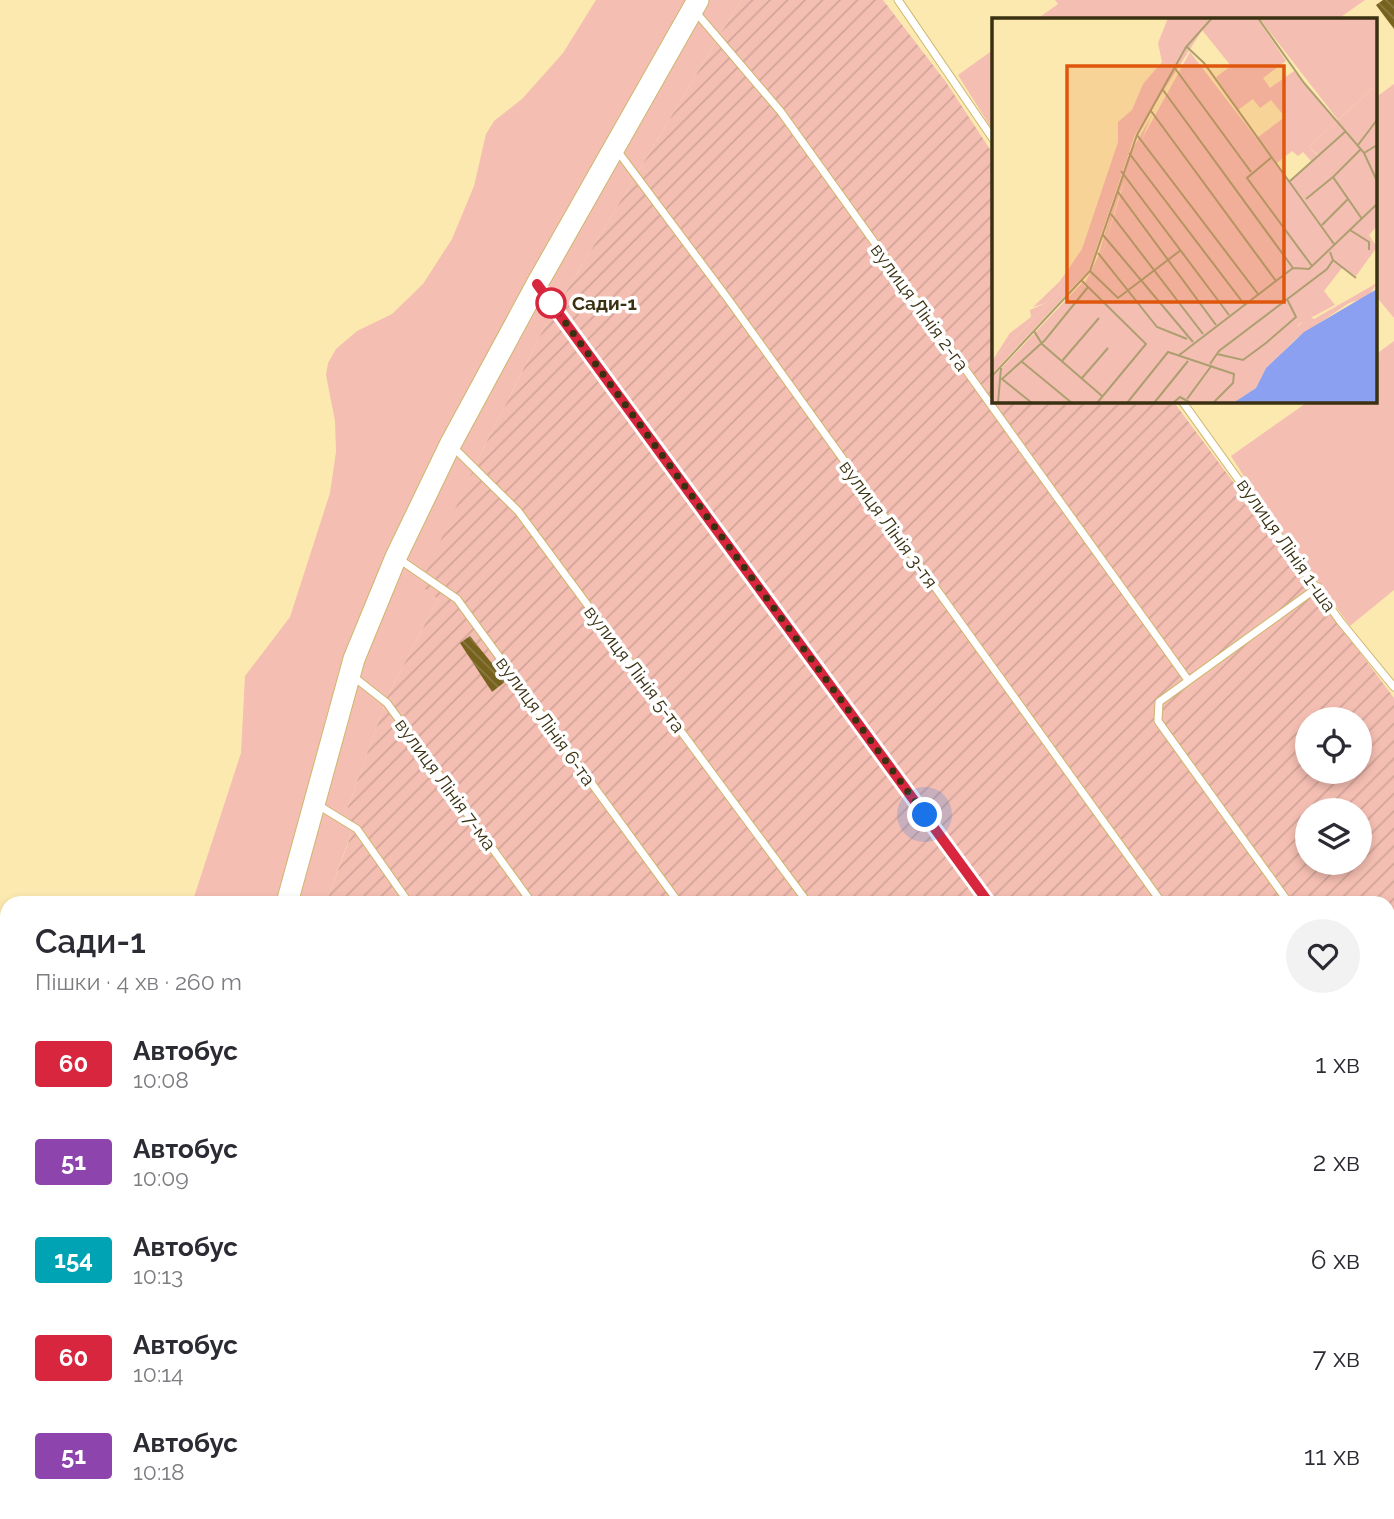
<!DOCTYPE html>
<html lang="uk">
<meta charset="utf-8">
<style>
:root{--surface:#fff;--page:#f2f2f3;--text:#2b2b33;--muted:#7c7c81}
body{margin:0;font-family:Raleway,sans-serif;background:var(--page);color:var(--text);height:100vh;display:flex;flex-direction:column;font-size:26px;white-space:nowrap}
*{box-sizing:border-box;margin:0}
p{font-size:23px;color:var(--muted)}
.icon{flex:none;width:38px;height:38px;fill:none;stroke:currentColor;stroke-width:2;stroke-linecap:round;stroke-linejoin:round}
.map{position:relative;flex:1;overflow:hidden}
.details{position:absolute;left:0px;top:896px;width:1395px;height:623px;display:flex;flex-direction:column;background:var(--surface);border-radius:21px 21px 0 0;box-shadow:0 4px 10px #0003}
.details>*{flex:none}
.badge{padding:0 14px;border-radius:5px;font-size:24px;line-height:46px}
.controls{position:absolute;left:1295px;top:707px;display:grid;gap:14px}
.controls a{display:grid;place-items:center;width:77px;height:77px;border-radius:50%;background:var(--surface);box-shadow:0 4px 10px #0003;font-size:35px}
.you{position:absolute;width:35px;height:35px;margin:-18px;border:5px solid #fff;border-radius:50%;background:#1a73e8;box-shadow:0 0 0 10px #1a73e833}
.map>.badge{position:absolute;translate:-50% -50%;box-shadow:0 0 0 4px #fff}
.round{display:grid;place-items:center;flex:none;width:74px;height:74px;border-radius:37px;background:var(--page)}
.head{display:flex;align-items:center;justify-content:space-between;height:119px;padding:0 35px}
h1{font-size:33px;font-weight:600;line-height:52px}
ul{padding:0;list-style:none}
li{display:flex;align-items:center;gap:21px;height:98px;padding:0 35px}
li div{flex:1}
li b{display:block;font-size:26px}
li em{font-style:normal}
li .badge{min-width:77px;font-weight:700;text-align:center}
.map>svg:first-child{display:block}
.green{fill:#f5beb2}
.garden{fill:url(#garden-furrows);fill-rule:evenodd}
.building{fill:url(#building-back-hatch)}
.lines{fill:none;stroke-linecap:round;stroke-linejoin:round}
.lane-casing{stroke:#ceb76e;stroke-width:9}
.secondary-casing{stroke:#ceb76e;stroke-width:23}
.lane{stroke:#fff;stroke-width:7}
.secondary{stroke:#fff;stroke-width:21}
.line-casing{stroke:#fff;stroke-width:16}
.line{stroke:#d7263d;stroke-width:10}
.walk{stroke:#3a3112;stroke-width:7;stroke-dasharray:0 12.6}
.stop-dot{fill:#fff;stroke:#d7263d;stroke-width:3.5}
.labels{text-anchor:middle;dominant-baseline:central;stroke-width:7;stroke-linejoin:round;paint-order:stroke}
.stop-label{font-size:19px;font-weight:bold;fill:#3a3112;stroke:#fff;text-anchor:start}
.street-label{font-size:19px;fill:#3a3112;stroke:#fff}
.inset-road{fill:none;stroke:#ae9f70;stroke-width:2}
.view{fill:#df570c;fill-opacity:0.15;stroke:#df570c;stroke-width:3.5}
.inset-edge{fill:none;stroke:#3a3112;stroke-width:3.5}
</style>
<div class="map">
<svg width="1394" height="1519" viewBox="0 0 1394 1519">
<defs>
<pattern id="garden-furrows" width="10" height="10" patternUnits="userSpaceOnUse" patternTransform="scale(1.75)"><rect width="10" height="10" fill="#f5beb2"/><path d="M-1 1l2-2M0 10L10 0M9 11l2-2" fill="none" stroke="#d3a498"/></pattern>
<pattern id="building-back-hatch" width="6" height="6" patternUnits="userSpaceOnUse" patternTransform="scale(1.75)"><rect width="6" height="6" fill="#76621d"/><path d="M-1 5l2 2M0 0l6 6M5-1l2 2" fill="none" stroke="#8a7a44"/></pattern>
</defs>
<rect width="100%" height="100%" fill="#fce9af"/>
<g class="green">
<path d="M 596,0 L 687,0 L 439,446 L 277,903 L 192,903 L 241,753 L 245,676 L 290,617 L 330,493 L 336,452 L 335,421 L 326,375 L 328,363 L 336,349 L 357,331 L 392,314 L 423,284 L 452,239 L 474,186 L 486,134 L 494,121 L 522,99 L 563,53 Z"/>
<path d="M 704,0 L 741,0 L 542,332 L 479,457 L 421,585 L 438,599 L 388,695 L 344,818 L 351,834 L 326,903 L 294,903 L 355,686 L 388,597 L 452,455 Z"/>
<path d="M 1055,0 L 1365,0 L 1338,19 L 1037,19 L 1058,4 Z"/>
<path d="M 993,50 L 993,131 L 958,75 Z"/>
<path d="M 1394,84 L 1394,318 L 1375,295 L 1375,98 Z"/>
<path d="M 1394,341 L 1394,590 L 1350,626 L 1265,509 L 1231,456 L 1309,401 L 1375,401 L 1375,355 Z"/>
<path d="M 7,1316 L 7,1454 L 0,1462 L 0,1327 Z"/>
<path d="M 7,1478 L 7,1512 L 60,1512 L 54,1519 L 0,1519 L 0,1485 Z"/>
</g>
<path class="garden" d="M 741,0 L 883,0 L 946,82 L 993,154 L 993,401 L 1173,401 L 1394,698 L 1394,1519 L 54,1519 L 60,1512 L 1388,1512 L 1388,903 L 326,903 L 351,835 L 344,818 L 388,695 L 438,599 L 420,585 L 479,457 L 542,332 ZM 1307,719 L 1360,719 L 1360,772 L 1307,772 ZM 1307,810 L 1360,810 L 1360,863 L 1307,863 Z"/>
<g class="building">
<path d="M 1383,0 L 1394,0 L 1394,29 L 1376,5 Z"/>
<path d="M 470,636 L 506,681 L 492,692 L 460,643 Z"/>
</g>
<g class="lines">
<g class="lane-casing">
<g id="lane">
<path d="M 898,0 L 993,139"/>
<path d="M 694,10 L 781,112 L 1188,680"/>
<path d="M 616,149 L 728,299 L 1162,903"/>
<path d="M 539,288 L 989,903"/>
<path d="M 1182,401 L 1340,621 L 1394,687"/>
<path d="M 453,447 L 518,511 L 808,903"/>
<path d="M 399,559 L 457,599 L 679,903"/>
<path d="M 354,677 L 387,703 L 532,903"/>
<path d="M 318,805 L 357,829 L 409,903"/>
<path d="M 1289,903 L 1158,721 L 1159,702 L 1318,587"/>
<path d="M 1388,1040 L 1394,1049"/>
<path d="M 1388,1206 L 1394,1215"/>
<path d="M 1388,1350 L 1394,1346"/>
<path d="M 238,1512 L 247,1519"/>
<path d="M 456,1512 L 461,1519"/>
<path d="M 584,1512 L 590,1519"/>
<path d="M 717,1512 L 722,1519"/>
<path d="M 845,1512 L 850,1519"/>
<path d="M 974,1512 L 979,1519"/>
<path d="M 1129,1512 L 1135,1519"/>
<path d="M 69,1519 L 76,1512"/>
<path d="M 1156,1519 L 1166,1512"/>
<path d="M 1391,1519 L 1394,1517"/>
</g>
</g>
<g class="secondary-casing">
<g id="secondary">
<path d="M 287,903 L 354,659 L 396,557 L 450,445 L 537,284 L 698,0"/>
<path d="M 0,1474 L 7,1467"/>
</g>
</g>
<use href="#lane" class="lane"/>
<use href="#secondary" class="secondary"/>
</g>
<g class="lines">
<g class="line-casing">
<path id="line" d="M 537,284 L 989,903"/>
</g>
<use href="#line" class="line"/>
<path class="walk" d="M 551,303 L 925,815"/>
</g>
<circle class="stop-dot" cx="551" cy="303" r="14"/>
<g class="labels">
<g class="stop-label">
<text x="572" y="303">Сади-1</text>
</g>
<g class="street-label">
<text transform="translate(920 307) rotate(54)">вулиця Лінія 2-га</text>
<text transform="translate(889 524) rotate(54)">вулиця Лінія 3-тя</text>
<text transform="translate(1287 545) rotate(55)">вулиця Лінія 1-ша</text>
<text transform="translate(635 669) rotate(53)">вулиця Лінія 5-та</text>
<text transform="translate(546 721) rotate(54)">вулиця Лінія 6-та</text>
<text transform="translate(446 784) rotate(54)">вулиця Лінія 7-ма</text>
</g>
</g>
<g transform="translate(992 18)">
<rect width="385" height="385" fill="#fce9af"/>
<path d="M 176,0 L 218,0 L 143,117 L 97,252 L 0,356 L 0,343 L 65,278 L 69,266 L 54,285 L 41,289 L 68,263 L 90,231 L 126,124 L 126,104 L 140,92 L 151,66 L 170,44 L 166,25 ZM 221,0 L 265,0 L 294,43 L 271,60 L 278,70 L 302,53 L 345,103 L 317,129 L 326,138 L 320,144 L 311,134 L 306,138 L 300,133 L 285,145 L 266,119 L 293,99 L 279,82 L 268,90 L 261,81 L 246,92 L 224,59 L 239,48 L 210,12 ZM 267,0 L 385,0 L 385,66 L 346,102 ZM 196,33 L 159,99 L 128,175 L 108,243 L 93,265 L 106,239 L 135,141 ZM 90,265 L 95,270 L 51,322 L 14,360 L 9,356 L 0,366 L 0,360 ZM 385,265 L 376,279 L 357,285 L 305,320 L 274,350 L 264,370 L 241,385 L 232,385 L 316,298 L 322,301 Z" fill="#f5beb2"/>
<path d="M 69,266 L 65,278 L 0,343 L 18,315 L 39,299 L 38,292 L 54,285 Z" fill="#f5beb2"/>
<path d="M 198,34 L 298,164 L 326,137 L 317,129 L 385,66 L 385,208 L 377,217 L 385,229 L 364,258 L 350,250 L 332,273 L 343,287 L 307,306 L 300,319 L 234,384 L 0,385 L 0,366 L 9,356 L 13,360 L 51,322 L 95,270 L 92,266 L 108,243 L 140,139 Z" fill="#f5beb2"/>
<path d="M 385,271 L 385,385 L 241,385 L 264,370 L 274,350 L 312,314 Z" fill="#8ba0f0"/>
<path class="inset-road" d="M 266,0 L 312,65 L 372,135 L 385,127M 195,29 L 212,45 L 342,226M 182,49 L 259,154M 171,72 L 301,250M 159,93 L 284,263M 145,117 L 266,276M 366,127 L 385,102M 369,131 L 341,159 L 370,201M 137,135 L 252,286M 372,135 L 385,163M 280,139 L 255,160 L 320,248M 129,153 L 237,297M 298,163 L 354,113M 126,174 L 224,307M 314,181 L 341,159M 119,196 L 211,316M 330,207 L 356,181M 358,212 L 377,224 L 377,232M 111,217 L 201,324M 106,235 L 165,309 L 195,321M 341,242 L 364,260M 98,253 L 126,280 L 189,232M 89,262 L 154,326 L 105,385M 42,313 L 50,326 L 110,378M 225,336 L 251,342 L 274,325 L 304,299 L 295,281M 186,338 L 301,250 L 317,251 L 385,186M 29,343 L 80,385M 70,343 L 107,300M 218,346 L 227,333 L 335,251 L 341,242 L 338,234M 0,358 L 98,253 L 145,117 L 194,29 L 220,0M 90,360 L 116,330M 195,381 L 220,347M 6,385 L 9,350M 40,385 L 10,361 L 53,322 L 96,269M 135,385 L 176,334 L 242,356 L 241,365 L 221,385M 162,385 L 196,343M 181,385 L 188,379 L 199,385"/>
<path class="view" d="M 75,48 L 292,48 L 292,284 L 75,284 Z"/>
<rect width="385" height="385" class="inset-edge"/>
</g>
</svg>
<div class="controls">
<a><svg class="icon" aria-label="locate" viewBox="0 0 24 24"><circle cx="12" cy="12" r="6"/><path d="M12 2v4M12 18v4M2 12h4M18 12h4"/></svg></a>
<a><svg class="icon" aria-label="layers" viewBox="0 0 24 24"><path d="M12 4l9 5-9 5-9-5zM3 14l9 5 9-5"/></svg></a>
</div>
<div class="you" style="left:925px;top:815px"></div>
<section class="details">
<div class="head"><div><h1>Сади-1</h1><p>Пішки · 4 хв · 260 m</p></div><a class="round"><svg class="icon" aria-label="heart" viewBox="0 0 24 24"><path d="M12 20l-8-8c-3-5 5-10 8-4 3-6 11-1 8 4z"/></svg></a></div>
<ul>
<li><span class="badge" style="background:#d7263d;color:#fff">60</span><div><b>Автобус</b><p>10:08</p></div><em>1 хв</em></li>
<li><span class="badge" style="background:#8e44ad;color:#fff">51</span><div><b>Автобус</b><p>10:09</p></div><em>2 хв</em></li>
<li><span class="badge" style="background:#00a3b4;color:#fff">154</span><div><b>Автобус</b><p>10:13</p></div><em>6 хв</em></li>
<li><span class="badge" style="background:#d7263d;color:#fff">60</span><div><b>Автобус</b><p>10:14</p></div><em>7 хв</em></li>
<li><span class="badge" style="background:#8e44ad;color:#fff">51</span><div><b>Автобус</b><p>10:18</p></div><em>11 хв</em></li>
</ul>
</section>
</div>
